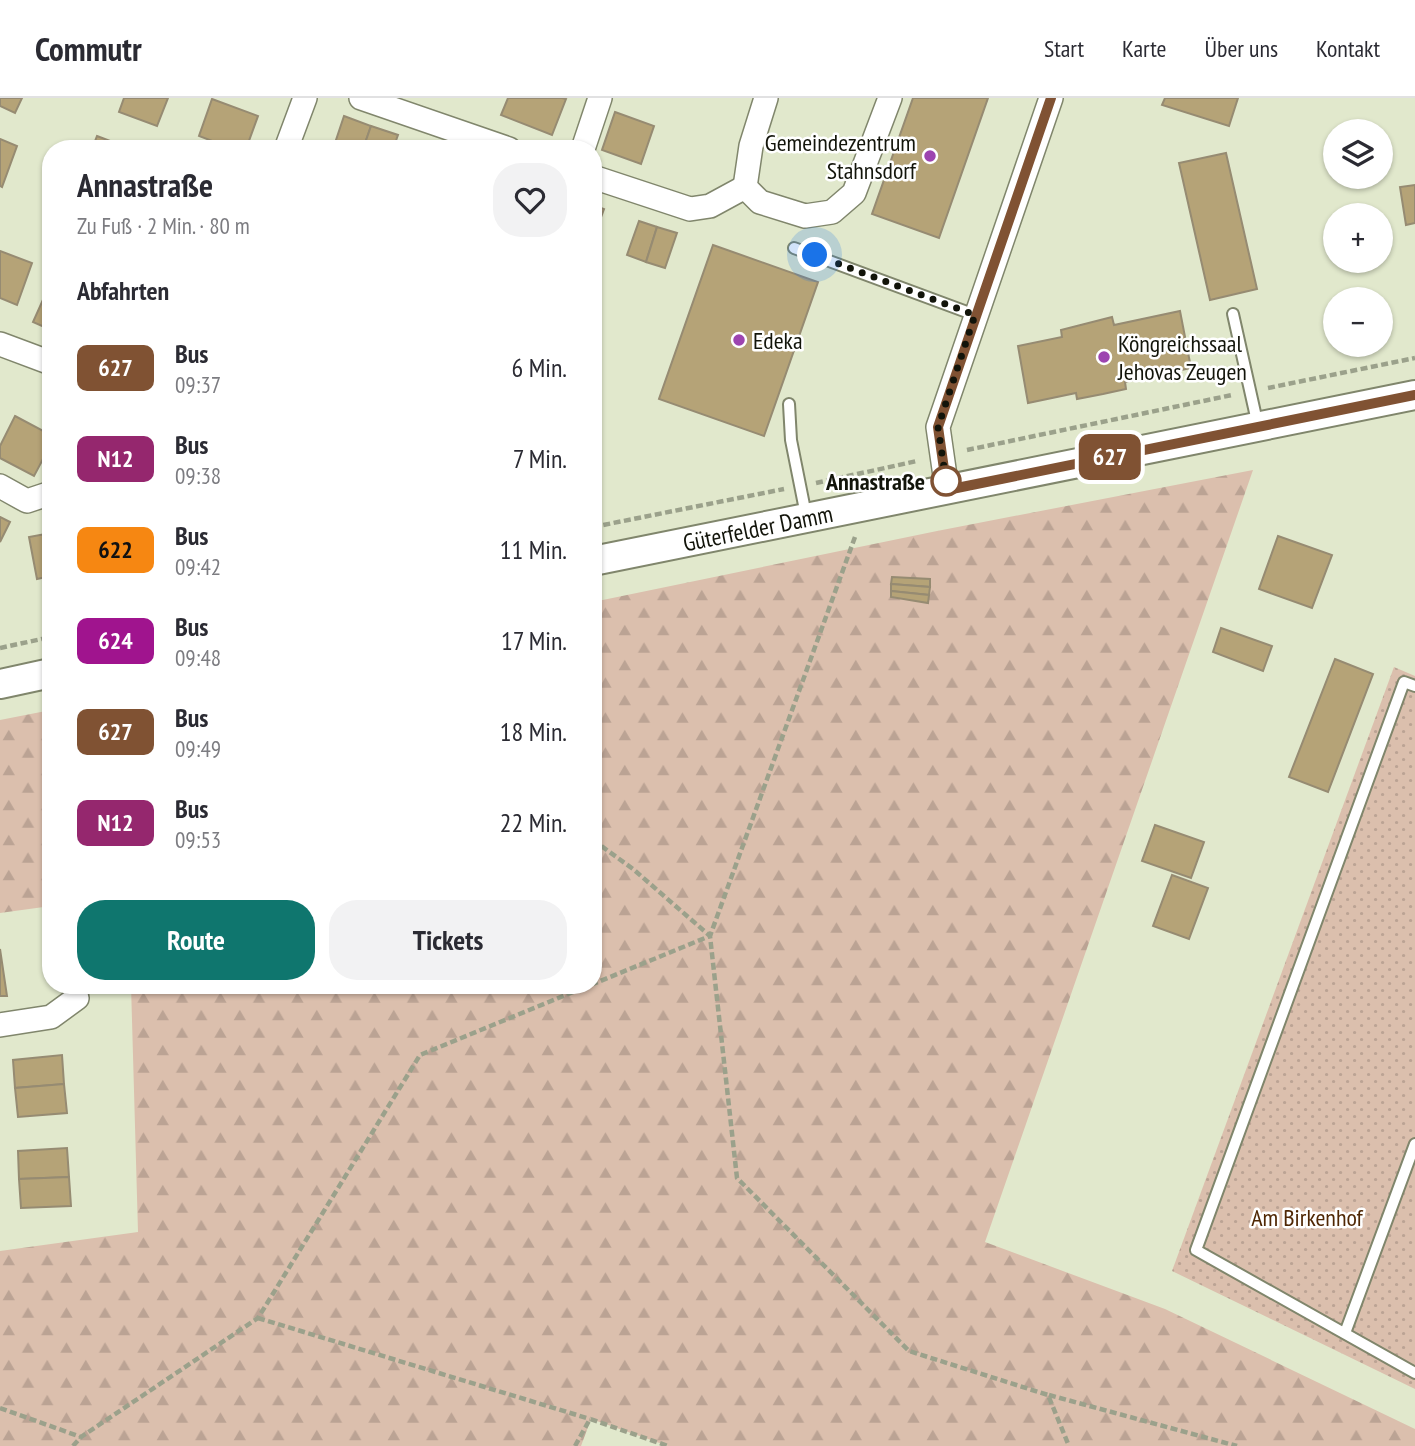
<!DOCTYPE html>
<html lang="de">
<meta charset="utf-8">
<style>
:root{--surface:#fff;--page:#f2f2f3;--text:#2b2b33;--muted:#7c7c81;--line:#e1e1e2;--accent:#0f766e}
body{margin:0;font-family:"PT Sans Narrow",sans-serif;background:var(--page);color:var(--text);height:100vh;display:flex;flex-direction:column;font-size:26px;white-space:nowrap}
*{box-sizing:border-box;margin:0}
p{font-size:23px;color:var(--muted)}
.icon{flex:none;width:38px;height:38px;fill:none;stroke:currentColor;stroke-width:2;stroke-linecap:round;stroke-linejoin:round}
.map{position:relative;flex:1;overflow:hidden}
.sheet{position:absolute;left:42px;top:42px;width:560px;height:854px;display:flex;flex-direction:column;background:var(--surface);border-radius:28px;box-shadow:0 2px 5px #0004}
.sheet>*{flex:none}
.badge{padding:0 14px;border-radius:10px;font-size:24px;line-height:46px}
.buttons{position:absolute;left:1323px;top:21px;display:grid;gap:14px}
.buttons a{display:grid;place-items:center;width:70px;height:70px;border-radius:50%;background:var(--surface);box-shadow:0 2px 5px #0004;font-size:35px}
.you{position:absolute;width:35px;height:35px;margin:-18px;border:5px solid #fff;border-radius:50%;background:#1a73e8;box-shadow:0 0 0 10px #1a73e833}
.map>.badge{position:absolute;translate:-50% -50%;box-shadow:0 0 0 4px #fff}
h2{padding:0 35px;font-size:26px;line-height:63px}
.round{display:grid;place-items:center;flex:none;width:74px;height:74px;border-radius:28px;background:var(--page)}
.summary{display:flex;align-items:center;justify-content:space-between;height:119px;padding:0 35px}
h1{font-size:33px;font-weight:700;line-height:52px}
.button{display:flex;gap:14px;margin-top:auto;padding:14px 35px}
.button a{flex:1;height:80px;border-radius:28px;background:var(--accent);color:#fff;font-size:28px;font-weight:700;line-height:80px;text-align:center}
.button a+a{background:var(--page);color:var(--text)}
ul{padding:0;list-style:none}
li{display:flex;align-items:center;gap:21px;height:91px;padding:0 35px}
li div{flex:1}
li b{display:block;font-size:26px}
li em{font-style:normal}
li .badge{min-width:77px;font-weight:700;text-align:center}
header{display:flex;align-items:center;gap:42px;box-sizing:border-box;height:98px;padding:0 35px;background:var(--surface);border-bottom:2px solid var(--line)}
header strong{font-size:33px}
nav{display:flex;gap:38px;margin-inline-start:auto;font-size:24px}
.map>svg:first-child{display:block}
.forest{fill:url(#forest-firs)}
.park{fill:url(#park-dots)}
.building{fill:#b5a377;stroke:#968b72;stroke-width:2}
.lines{fill:none;stroke-linecap:round;stroke-linejoin:round}
.service-casing{stroke:#80866c;stroke-width:14}
.minor-casing{stroke:#80866c;stroke-width:26}
.tertiary-casing{stroke:#80866c;stroke-width:32}
.path{stroke:#9ba18b;stroke-width:4.5;stroke-dasharray:7 3.5;stroke-linecap:butt}
.service{stroke:#fff;stroke-width:10}
.minor{stroke:#fff;stroke-width:23}
.tertiary{stroke:#fff;stroke-width:28}
.line-casing{stroke:#fff;stroke-width:16}
.line{stroke:#805233;stroke-width:10}
.walk{stroke:#12140a;stroke-width:7;stroke-dasharray:0 12.6}
.poi-dot{fill:#9d44b0;stroke:#fff;stroke-width:2.5}
.stop-dot{fill:#fff;stroke:#805233;stroke-width:3.5}
.labels{text-anchor:middle;dominant-baseline:central;stroke-width:5;stroke-linejoin:round;paint-order:stroke}
.poi-label{font-size:24px;fill:#12140a;stroke:#fff;text-anchor:start}
.stop-label{font-size:24px;font-weight:bold;fill:#12140a;stroke:#fff;text-anchor:end}
.street-label{font-size:24px;fill:#12140a;stroke:#fff}
.park-label{font-size:24px;fill:#4f2704;stroke:#fff}
</style>
<header>
<strong>Commutr</strong>
<nav><a>Start</a><a>Karte</a><a>Über uns</a><a>Kontakt</a></nav>
</header>
<div class="map">
<svg width="1415" height="1348" viewBox="0 0 1415 1348">
<defs>
<pattern id="forest-firs" width="22" height="20" patternUnits="userSpaceOnUse" patternTransform="scale(1.75)"><rect width="22" height="20" fill="#dbbfad"/><path d="M5 1l3.5 6h-7zM16 11l3.5 6h-7z" fill="#bba394"/></pattern>
<pattern id="park-dots" width="8" height="8" patternUnits="userSpaceOnUse" patternTransform="scale(1.75)"><rect width="8" height="8" fill="#dbbfad"/><path d="M2 2h.1M6 6h.1" fill="none" stroke="#bba394" stroke-width="1.8" stroke-linecap="round"/></pattern>
</defs>
<rect width="100%" height="100%" fill="#e1e8cc"/>
<g class="forest">
<path d="M 1253,372 L 985,1144 L 1165,1211 L 1415,1331 L 1415,1348 L 668,1348 L 591,1321 L 581,1348 L 0,1348 L 0,1153 L 138,1134 L 131,887 L 593,887 L 593,504 L 937,433 Z"/>
<path d="M 51,612 L 51,808 L 0,815 L 0,622 Z"/>
</g>
<path class="park" d="M 1394,569 L 1415,578 L 1415,1291 L 1172,1173 Z"/>
<g class="building">
<path d="M 0,0 L 22,0 L 15,15 L 0,8 Z"/>
<path d="M 124,0 L 168,0 L 157,28 L 119,14 Z"/>
<path d="M 508,0 L 562,0 L 566,1 L 552,37 L 501,17 Z"/>
<path d="M 913,0 L 988,0 L 939,140 L 872,116 Z"/>
<path d="M 1165,0 L 1238,0 L 1229,28 L 1162,7 Z"/>
<path d="M 212,1 L 258,18 L 246,51 L 233,51 L 199,38 Z"/>
<path d="M 615,14 L 654,28 L 641,66 L 602,52 Z"/>
<path d="M 344,18 L 371,28 L 363,51 L 333,51 Z"/>
<path d="M 371,28 L 398,37 L 393,51 L 363,51 Z"/>
<path d="M 97,38 L 131,51 L 92,51 Z"/>
<path d="M 0,41 L 17,48 L 2,89 L 0,88 Z"/>
<path d="M 1226,55 L 1257,191 L 1210,202 L 1179,65 Z"/>
<path d="M 1415,87 L 1415,125 L 1406,127 L 1400,89 Z"/>
<path d="M 593,107 L 604,111 L 593,141 Z"/>
<path d="M 639,123 L 657,129 L 646,164 L 627,157 Z"/>
<path d="M 657,129 L 677,135 L 665,170 L 646,164 Z"/>
<path d="M 713,147 L 818,184 L 764,338 L 659,301 Z"/>
<path d="M 0,153 L 32,165 L 17,207 L 0,200 Z"/>
<path d="M 51,184 L 51,232 L 33,224 Z"/>
<path d="M 1180,213 L 1191,270 L 1125,284 L 1126,291 L 1103,296 L 1077,301 L 1076,295 L 1028,305 L 1018,248 L 1062,239 L 1061,232 L 1112,219 L 1114,227 Z"/>
<path d="M 15,318 L 51,337 L 51,346 L 34,378 L 0,360 L 0,348 Z"/>
<path d="M 0,419 L 10,424 L 0,444 Z"/>
<path d="M 51,435 L 51,478 L 37,481 L 29,439 Z"/>
<path d="M 1278,438 L 1332,457 L 1312,510 L 1259,491 Z"/>
<path d="M 892,479 L 930,481 L 930,489 L 891,486 Z"/>
<path d="M 891,486 L 930,489 L 929,497 L 891,493 Z"/>
<path d="M 891,493 L 929,497 L 928,505 L 891,499 Z"/>
<path d="M 1221,530 L 1272,548 L 1263,573 L 1213,554 Z"/>
<path d="M 1335,561 L 1373,576 L 1328,694 L 1289,679 Z"/>
<path d="M 1155,727 L 1204,744 L 1191,780 L 1142,763 Z"/>
<path d="M 1172,777 L 1208,790 L 1189,841 L 1153,828 Z"/>
<path d="M 0,851 L 7,898 L 0,898 Z"/>
<path d="M 62,957 L 64,986 L 15,990 L 13,962 Z"/>
<path d="M 64,986 L 67,1015 L 18,1019 L 15,990 Z"/>
<path d="M 67,1050 L 69,1079 L 19,1081 L 18,1053 Z"/>
<path d="M 69,1079 L 71,1108 L 21,1110 L 19,1081 Z"/>
</g>
<g class="lines">
<g class="service-casing">
<g id="service">
<path d="M 142,50 L 144,51"/>
<path d="M 794,150 L 975,217"/>
<path d="M 1233,216 L 1258,328"/>
<path d="M 789,306 L 791,342 L 806,417"/>
<path d="M 1415,588 L 1404,584 L 1196,1152 L 1415,1275"/>
<path d="M 1345,1235 L 1415,1046"/>
</g>
</g>
<g class="minor-casing">
<g id="minor">
<path d="M 361,0 L 509,51"/>
<path d="M 766,0 L 751,48 L 745,89 L 760,104 L 805,118 L 832,114 L 854,95 L 890,0"/>
<path d="M 286,51 L 305,0"/>
<path d="M 583,51 L 600,0"/>
<path d="M 593,79 L 690,111 L 710,108 L 745,89"/>
<path d="M 0,246 L 51,265"/>
<path d="M 0,388 L 27,403 L 51,395"/>
<path d="M 947,392 L 938,329 L 1051,0"/>
<path d="M 0,927 L 51,919 L 77,900"/>
</g>
</g>
<g class="tertiary-casing">
<g id="tertiary">
<path id="s1" d="M 593,463 L 1415,297"/>
<path d="M 0,586 L 51,575"/>
</g>
</g>
<g class="path">
<path d="M 1268,290 L 1415,260"/>
<path d="M 967,352 L 1232,297"/>
<path d="M 816,385 L 917,363"/>
<path d="M 593,429 L 784,391"/>
<path d="M 855,439 L 710,838 L 737,1080 L 909,1253 L 1048,1297 L 1069,1348"/>
<path d="M 0,550 L 51,539"/>
<path d="M 593,742 L 633,771 L 710,838 L 593,886"/>
<path d="M 258,1220 L 590,1321"/>
<path d="M 1049,1297 L 1237,1348"/>
<path d="M 0,1310 L 81,1339"/>
<path d="M 73,1348 L 81,1339 L 258,1220 L 420,957 L 590,887"/>
<path d="M 575,1348 L 590,1321 L 668,1348"/>
</g>
<use href="#service" class="service"/>
<use href="#minor" class="minor"/>
<use href="#tertiary" class="tertiary"/>
</g>
<g class="lines">
<g class="line-casing">
<path id="line" d="M 1051,0 L 938,329 L 947,392 L 1415,297"/>
</g>
<use href="#line" class="line"/>
<path class="walk" d="M 815,157 L 975,217 L 938,329 L 946,383"/>
</g>
<g class="poi-dot">
<circle cx="930" cy="58" r="7"/>
<circle cx="739" cy="242" r="7"/>
<circle cx="1104" cy="259" r="7"/>
</g>
<circle class="stop-dot" cx="946" cy="383" r="14"/>
<g class="labels">
<g class="poi-label">
<text x="916" y="44" text-anchor="end">Gemeindezentrum<tspan x="916" dy="28">Stahnsdorf</tspan></text>
<text x="753" y="242">Edeka</text>
<text x="1118" y="245">Köngreichssaal<tspan x="1118" dy="28">Jehovas Zeugen</tspan></text>
</g>
<g class="stop-label">
<text x="925" y="383">Annastraße</text>
</g>
<g class="street-label">
<text stroke="none"><textPath href="#s1" startOffset="168">Güterfelder Damm</textPath></text>
</g>
<g class="park-label">
<text x="1307" y="1119">Am Birkenhof</text>
</g>
</g>
</svg>
<div class="buttons">
<a><svg class="icon" aria-label="layers" viewBox="0 0 24 24"><path d="M12 4l9 5-9 5-9-5zM3 14l9 5 9-5"/></svg></a>
<a>+</a>
<a>−</a>
</div>
<div class="you" style="left:815px;top:157px"></div>
<b class="badge" style="left:1110px;top:359px;background:#805233;color:#fff">627</b>
<section class="sheet">
<div class="summary"><div><h1>Annastraße</h1><p>Zu Fuß · 2 Min. · 80 m</p></div><a class="round"><svg class="icon" aria-label="heart" viewBox="0 0 24 24"><path d="M12 20l-8-8c-3-5 5-10 8-4 3-6 11-1 8 4z"/></svg></a></div>
<h2>Abfahrten</h2>
<ul>
<li><span class="badge" style="background:#805233;color:#fff">627</span><div><b>Bus</b><p>09:37</p></div><em>6 Min.</em></li>
<li><span class="badge" style="background:#95276e;color:#fff">N12</span><div><b>Bus</b><p>09:38</p></div><em>7 Min.</em></li>
<li><span class="badge" style="background:#f68712;color:#111">622</span><div><b>Bus</b><p>09:42</p></div><em>11 Min.</em></li>
<li><span class="badge" style="background:#a0148e;color:#fff">624</span><div><b>Bus</b><p>09:48</p></div><em>17 Min.</em></li>
<li><span class="badge" style="background:#805233;color:#fff">627</span><div><b>Bus</b><p>09:49</p></div><em>18 Min.</em></li>
<li><span class="badge" style="background:#95276e;color:#fff">N12</span><div><b>Bus</b><p>09:53</p></div><em>22 Min.</em></li>
</ul>
<div class="button"><a>Route</a><a>Tickets</a></div>
</section>
</div>
